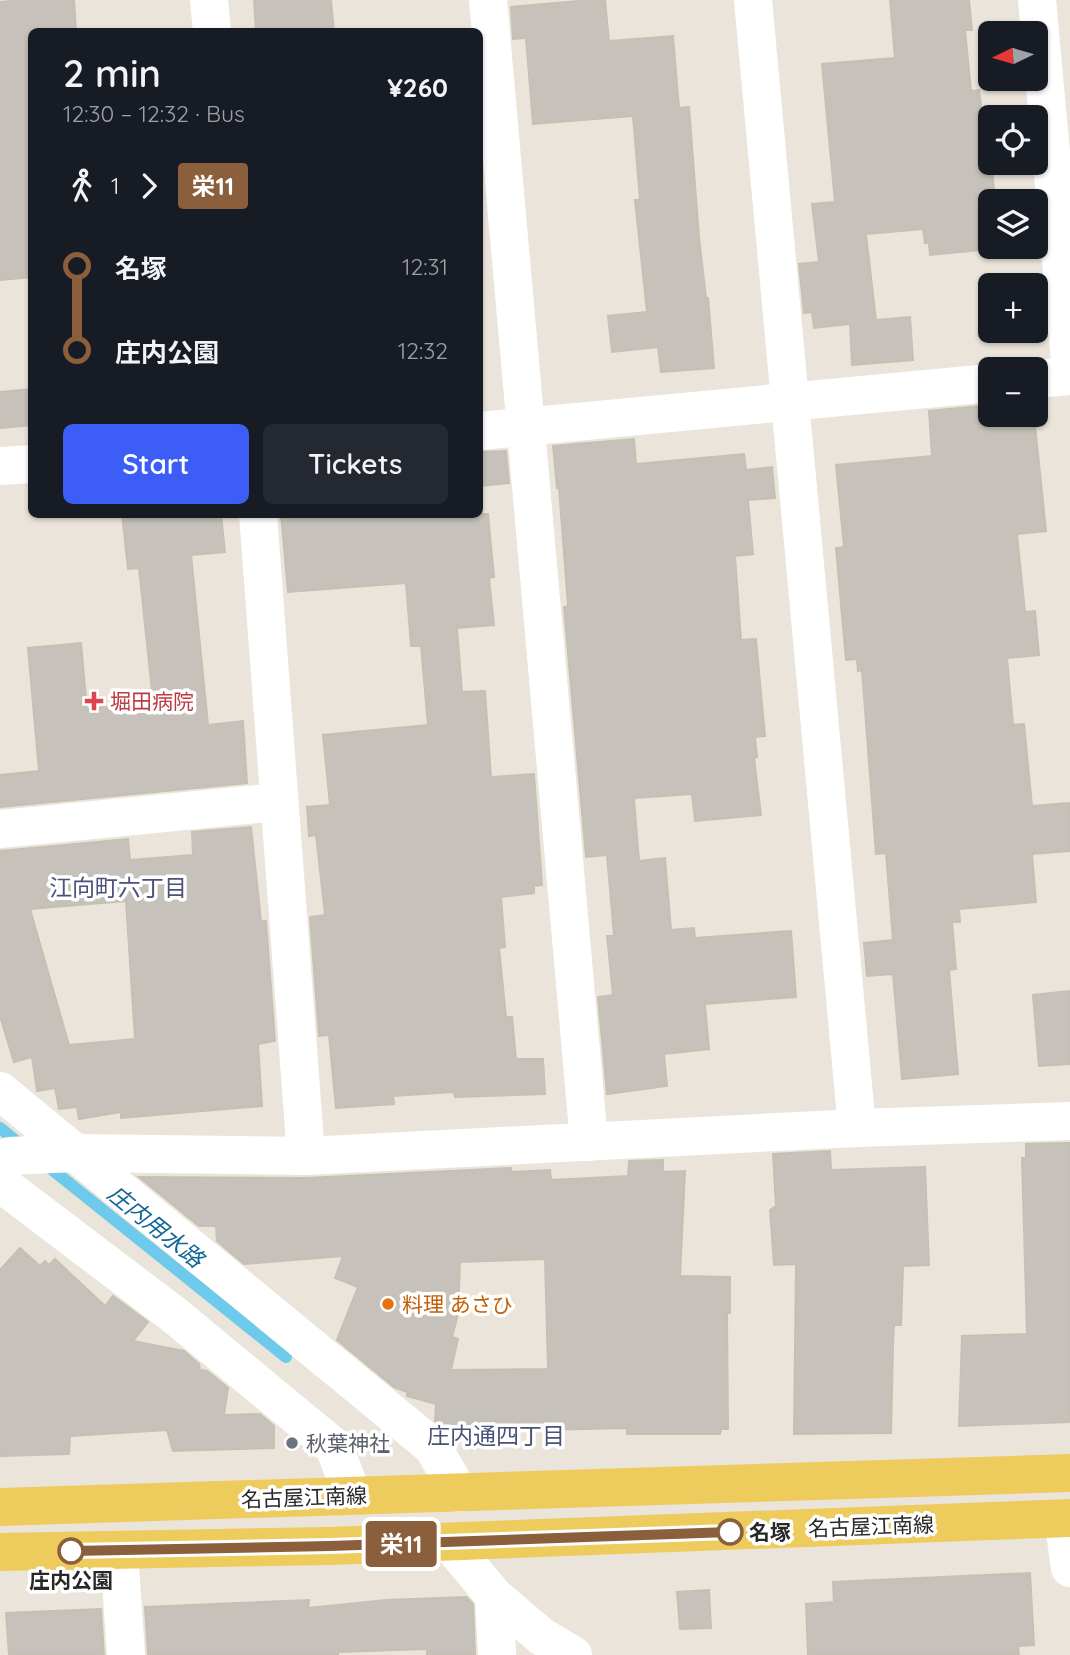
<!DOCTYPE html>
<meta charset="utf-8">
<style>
:root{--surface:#171b24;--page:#242831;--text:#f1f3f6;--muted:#9ea1a6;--accent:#3c5ef6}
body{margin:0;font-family:Quicksand,"Noto Sans JP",sans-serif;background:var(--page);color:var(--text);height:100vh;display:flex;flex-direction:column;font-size:26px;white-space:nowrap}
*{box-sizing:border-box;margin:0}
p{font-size:23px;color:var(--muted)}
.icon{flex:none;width:38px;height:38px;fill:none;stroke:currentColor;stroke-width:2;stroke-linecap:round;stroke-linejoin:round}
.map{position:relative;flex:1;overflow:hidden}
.drawer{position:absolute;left:28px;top:28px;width:455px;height:490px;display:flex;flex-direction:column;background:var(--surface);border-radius:10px;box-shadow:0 2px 5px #0004}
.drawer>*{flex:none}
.badge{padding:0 14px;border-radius:5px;font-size:24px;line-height:46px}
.needle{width:46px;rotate:265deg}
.buttons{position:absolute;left:978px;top:21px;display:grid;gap:14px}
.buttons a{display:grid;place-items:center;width:70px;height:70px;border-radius:10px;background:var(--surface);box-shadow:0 2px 5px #0004;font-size:35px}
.map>.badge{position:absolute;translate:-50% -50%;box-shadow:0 0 0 4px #fff}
.legs{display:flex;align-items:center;gap:10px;height:77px;padding:0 35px;font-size:23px}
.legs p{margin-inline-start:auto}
.summary{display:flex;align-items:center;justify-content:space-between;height:119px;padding:0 35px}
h1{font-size:38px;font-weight:600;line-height:52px}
.cta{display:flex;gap:14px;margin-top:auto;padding:14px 35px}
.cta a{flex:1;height:80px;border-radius:10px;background:var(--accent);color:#fff;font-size:28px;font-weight:600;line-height:80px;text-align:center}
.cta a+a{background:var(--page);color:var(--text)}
ul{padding:0 35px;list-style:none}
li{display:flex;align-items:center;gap:24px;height:84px;font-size:26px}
li i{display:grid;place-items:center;width:10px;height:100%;margin:0 9px;background:currentColor}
li i::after{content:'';width:18px;height:18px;margin:-9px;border:5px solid;border-radius:50%;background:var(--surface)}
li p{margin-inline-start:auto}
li:first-child i{background:linear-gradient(#0000 50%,currentColor 0)}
li:last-child i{background:linear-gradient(currentColor 50%,#0000 0)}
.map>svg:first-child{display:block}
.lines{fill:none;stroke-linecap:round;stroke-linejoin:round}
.stream{stroke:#6ecaeb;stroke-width:12}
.building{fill:#c6c1ba;stroke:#c6c0b4;stroke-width:2;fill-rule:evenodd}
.minor{stroke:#fff;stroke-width:38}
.major{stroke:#edcc5d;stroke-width:38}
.line-1-casing{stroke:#fff;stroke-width:16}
.line-1{stroke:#8b5e3c;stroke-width:10}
.health-dot{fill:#e0444e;stroke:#fff;stroke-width:2.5}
.food-dot{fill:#e8710a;stroke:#fff;stroke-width:2.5}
.worship-dot{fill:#6b7280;stroke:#fff;stroke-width:2.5}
.stop-1-dot{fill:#fff;stroke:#8b5e3c;stroke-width:3.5}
.labels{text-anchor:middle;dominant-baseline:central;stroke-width:7;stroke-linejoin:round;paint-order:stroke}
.health-label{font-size:21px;fill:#be3a42;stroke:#fff;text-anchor:start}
.food-label{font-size:21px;fill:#c56008;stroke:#fff;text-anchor:start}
.worship-label{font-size:21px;fill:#5b616d;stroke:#fff;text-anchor:start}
.street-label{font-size:21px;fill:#282828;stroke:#fff}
.stop-label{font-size:21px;font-weight:bold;fill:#282828;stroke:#fff;text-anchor:start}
.neighbourhood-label{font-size:23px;fill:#4a5278;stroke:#fff}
.water-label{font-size:23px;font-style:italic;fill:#106695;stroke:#fff}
</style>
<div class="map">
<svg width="1070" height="1655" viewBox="0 0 1070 1655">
<rect width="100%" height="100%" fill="#ebe4da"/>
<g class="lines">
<g class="stream">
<path d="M 0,1128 L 22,1146"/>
<path d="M 44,1163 L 286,1357"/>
</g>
</g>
<g class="building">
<path d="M 21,0 L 74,0 L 76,32 L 32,32 L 32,277 L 0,280 L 0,2 Z"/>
<path d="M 254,0 L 331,0 L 334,32 L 256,32 Z"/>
<path d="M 590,0 L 605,0 L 609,41 L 673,36 L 679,108 L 689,107 L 699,237 L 706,298 L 708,298 L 714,368 L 661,372 L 658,347 L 612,352 L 608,316 L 647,312 L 635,200 L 640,200 L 633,116 L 533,124 L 526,38 L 513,39 L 511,7 Z"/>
<path d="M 890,0 L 969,0 L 972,30 L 965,30 L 971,91 L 979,90 L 986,148 L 990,148 L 995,201 L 990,201 L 990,247 L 1000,248 L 930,255 L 929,243 L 925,243 L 923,229 L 866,234 L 876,320 L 910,317 L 913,360 L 852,365 L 850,324 L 814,328 L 812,312 L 804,313 L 799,264 L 819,262 L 812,204 L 835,202 L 822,64 L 895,58 Z"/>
<path d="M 32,389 L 32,425 L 0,428 L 0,392 Z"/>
<path d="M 1036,402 L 1038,425 L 1035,425 L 1046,531 L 1017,534 L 1025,612 L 1035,611 L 1039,655 L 1007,658 L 1013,725 L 1024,724 L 1032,806 L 1070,803 L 1070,851 L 1032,854 L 1036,902 L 959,909 L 960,922 L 952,922 L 956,969 L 949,970 L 958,1074 L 902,1079 L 893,974 L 867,976 L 864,943 L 893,940 L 886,853 L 876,854 L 862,670 L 858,671 L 857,659 L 846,660 L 836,548 L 844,547 L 836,465 L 932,456 L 929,411 L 990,405 L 990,415 L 1036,415 Z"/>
<path d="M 634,439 L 636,464 L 744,454 L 746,470 L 772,467 L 775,498 L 748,500 L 753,554 L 735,556 L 741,640 L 756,639 L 765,736 L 755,737 L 757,757 L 754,758 L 761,815 L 695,821 L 692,794 L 634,798 L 639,861 L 665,858 L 671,930 L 694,928 L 695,938 L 791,931 L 796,997 L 705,1004 L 709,1049 L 664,1054 L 667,1086 L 607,1094 L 598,997 L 613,995 L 607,936 L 614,936 L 607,855 L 586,857 L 564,607 L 568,606 L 559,488 L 557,488 L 553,446 Z"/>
<path d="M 506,451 L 509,483 L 480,486 L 480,452 Z"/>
<path d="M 122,514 L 221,514 L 225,552 L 191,555 L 208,725 L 243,721 L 247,783 L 0,807 L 0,775 L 39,771 L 28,648 L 81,643 L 87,709 L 153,701 L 139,568 L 128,569 Z"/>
<path d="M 281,514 L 488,514 L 494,577 L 489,578 L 494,625 L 457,628 L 462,692 L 485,691 L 491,777 L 534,774 L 542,885 L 534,886 L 534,893 L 501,897 L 505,947 L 499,948 L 506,1017 L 512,1017 L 516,1059 L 543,1059 L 545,1094 L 455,1097 L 454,1092 L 393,1096 L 394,1104 L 336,1108 L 329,1035 L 319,1036 L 310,917 L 325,915 L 316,835 L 309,836 L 307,807 L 330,805 L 323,735 L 428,725 L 421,646 L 411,646 L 406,583 L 288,592 Z"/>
<path d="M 251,827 L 261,921 L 266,921 L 275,1041 L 258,1044 L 262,1106 L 121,1118 L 121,1112 L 79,1119 L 77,1107 L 59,1109 L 55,1088 L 37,1091 L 32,1057 L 14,1062 L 0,1016 L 0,851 L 128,839 L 130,860 L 193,855 L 192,832 ZM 126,901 L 135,1039 L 69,1045 L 30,909 Z"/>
<path d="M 1070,991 L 1070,1064 L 1039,1066 L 1033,995 Z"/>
<path d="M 1070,1143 L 1070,1422 L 959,1426 L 962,1336 L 1027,1334 L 1022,1158 L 1026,1158 L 1026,1144 Z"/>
<path d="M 830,1151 L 831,1170 L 925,1167 L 929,1265 L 903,1266 L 901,1325 L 894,1325 L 893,1345 L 891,1433 L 794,1434 L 796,1264 L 774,1265 L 770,1210 L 776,1206 L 773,1154 Z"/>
<path d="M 663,1160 L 663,1172 L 685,1171 L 680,1276 L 730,1277 L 730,1313 L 727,1313 L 728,1429 L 721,1429 L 720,1434 L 627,1434 L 627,1428 L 449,1432 L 435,1421 L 436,1404 L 407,1396 L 407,1392 L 394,1387 L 337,1340 L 358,1287 L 335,1278 L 343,1256 L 244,1264 L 217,1241 L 216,1226 L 199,1226 L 139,1177 L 307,1178 L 511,1168 L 511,1172 L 550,1170 L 551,1180 L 628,1176 L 629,1161 ZM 545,1259 L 548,1369 L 451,1370 L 458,1339 L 452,1337 L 458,1314 L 460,1262 Z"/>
<path d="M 20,1248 L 40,1266 L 45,1261 L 49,1265 L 55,1259 L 105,1306 L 113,1296 L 148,1322 L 133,1341 L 184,1351 L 199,1364 L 200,1370 L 207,1371 L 228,1388 L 224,1415 L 260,1414 L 274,1426 L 274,1448 L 173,1451 L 167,1430 L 70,1436 L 69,1454 L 0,1456 L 0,1270 Z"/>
<path d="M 1030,1573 L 1034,1645 L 1018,1646 L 1019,1655 L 808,1655 L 806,1604 L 834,1602 L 833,1582 Z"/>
<path d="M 709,1590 L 711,1628 L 680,1629 L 677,1592 Z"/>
<path d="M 466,1597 L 473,1604 L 475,1655 L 427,1655 L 427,1649 L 338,1652 L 338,1655 L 148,1655 L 145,1607 L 309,1600 L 308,1608 L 386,1600 Z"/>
<path d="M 101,1609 L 104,1655 L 9,1655 L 6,1613 Z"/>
</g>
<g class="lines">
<g class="minor">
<path d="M 209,0 L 212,32"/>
<path d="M 488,0 L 589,1142"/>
<path d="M 753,0 L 857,1128"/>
<path d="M 1037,0 L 1070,360"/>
<path d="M 1036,379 L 1070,376"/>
<path d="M 480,431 L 990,383"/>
<path d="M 0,466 L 32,464"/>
<path d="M 258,514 L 306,1156"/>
<path d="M 0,829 L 278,802"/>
<path d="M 0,1091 L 433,1447 L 459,1493"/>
<path d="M 0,1162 L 9,1156 L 76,1153 L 306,1156 L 857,1128 L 1070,1121"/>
<path d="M 0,1183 L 173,1314 L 334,1447 L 352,1494"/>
<path d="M 1063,1518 L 1070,1568"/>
<path d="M 449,1542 L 494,1596 L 541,1636 L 573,1655"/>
<path d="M 119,1550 L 126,1655"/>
<path d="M 494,1596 L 497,1655"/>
</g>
<g class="major">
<path d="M 0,1507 L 1070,1473"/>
<path d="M 0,1552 L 329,1546 L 1070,1518"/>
</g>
</g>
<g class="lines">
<g class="line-1-casing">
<path id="line-1" d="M 71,1551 L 330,1546 L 730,1532"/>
</g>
<use href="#line-1" class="line-1"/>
</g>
<path class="health-dot" d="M90.5 690.5h7v7h7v7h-7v7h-7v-7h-7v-7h7z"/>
<circle class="food-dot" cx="388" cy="1304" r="7"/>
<circle class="worship-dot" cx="292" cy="1443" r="7"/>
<g class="stop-1-dot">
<circle cx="730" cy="1532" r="12"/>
<circle cx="71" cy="1551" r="12"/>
</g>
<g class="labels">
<g class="health-label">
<text x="110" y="701">堀田病院</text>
</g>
<g class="food-label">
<text x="402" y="1304">料理 あさひ</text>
</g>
<g class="worship-label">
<text x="306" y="1443">秋葉神社</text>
</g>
<g class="street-label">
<text transform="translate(304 1497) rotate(-2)">名古屋江南線</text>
<text transform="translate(871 1526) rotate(-2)">名古屋江南線</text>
</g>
<g class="stop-label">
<text x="749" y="1532">名塚</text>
<text x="71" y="1580" text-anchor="middle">庄内公園</text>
</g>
<g class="neighbourhood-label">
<text x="118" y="887">江向町六丁目</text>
<text x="496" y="1435">庄内通四丁目</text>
</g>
<g class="water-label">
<text transform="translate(156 1226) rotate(39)">庄内用水路</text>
</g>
</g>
</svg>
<div class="buttons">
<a><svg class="needle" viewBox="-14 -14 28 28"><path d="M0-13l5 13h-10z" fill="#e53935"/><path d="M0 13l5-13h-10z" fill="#9ea1a6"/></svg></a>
<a><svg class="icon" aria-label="locate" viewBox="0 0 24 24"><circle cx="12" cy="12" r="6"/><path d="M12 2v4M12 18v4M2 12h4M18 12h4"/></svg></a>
<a><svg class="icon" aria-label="layers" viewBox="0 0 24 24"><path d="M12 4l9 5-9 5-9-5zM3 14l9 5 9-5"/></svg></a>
<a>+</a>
<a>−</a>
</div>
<b class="badge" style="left:401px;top:1544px;background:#8b5e3c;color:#fff">栄11</b>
<section class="drawer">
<div class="summary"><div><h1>2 min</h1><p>12:30 – 12:32 · Bus</p></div><b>¥260</b></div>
<div class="legs"><svg class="icon" aria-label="walk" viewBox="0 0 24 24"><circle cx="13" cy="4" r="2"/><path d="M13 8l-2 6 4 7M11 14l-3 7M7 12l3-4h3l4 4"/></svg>1<svg class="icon" aria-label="forward" viewBox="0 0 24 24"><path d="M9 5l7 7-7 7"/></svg><b class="badge" style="background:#8b5e3c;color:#fff">栄11</b></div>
<ul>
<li><i style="color:#8b5e3c"></i><b>名塚</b><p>12:31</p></li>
<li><i style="color:#8b5e3c"></i><b>庄内公園</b><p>12:32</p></li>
</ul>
<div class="cta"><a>Start</a><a>Tickets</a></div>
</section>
</div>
